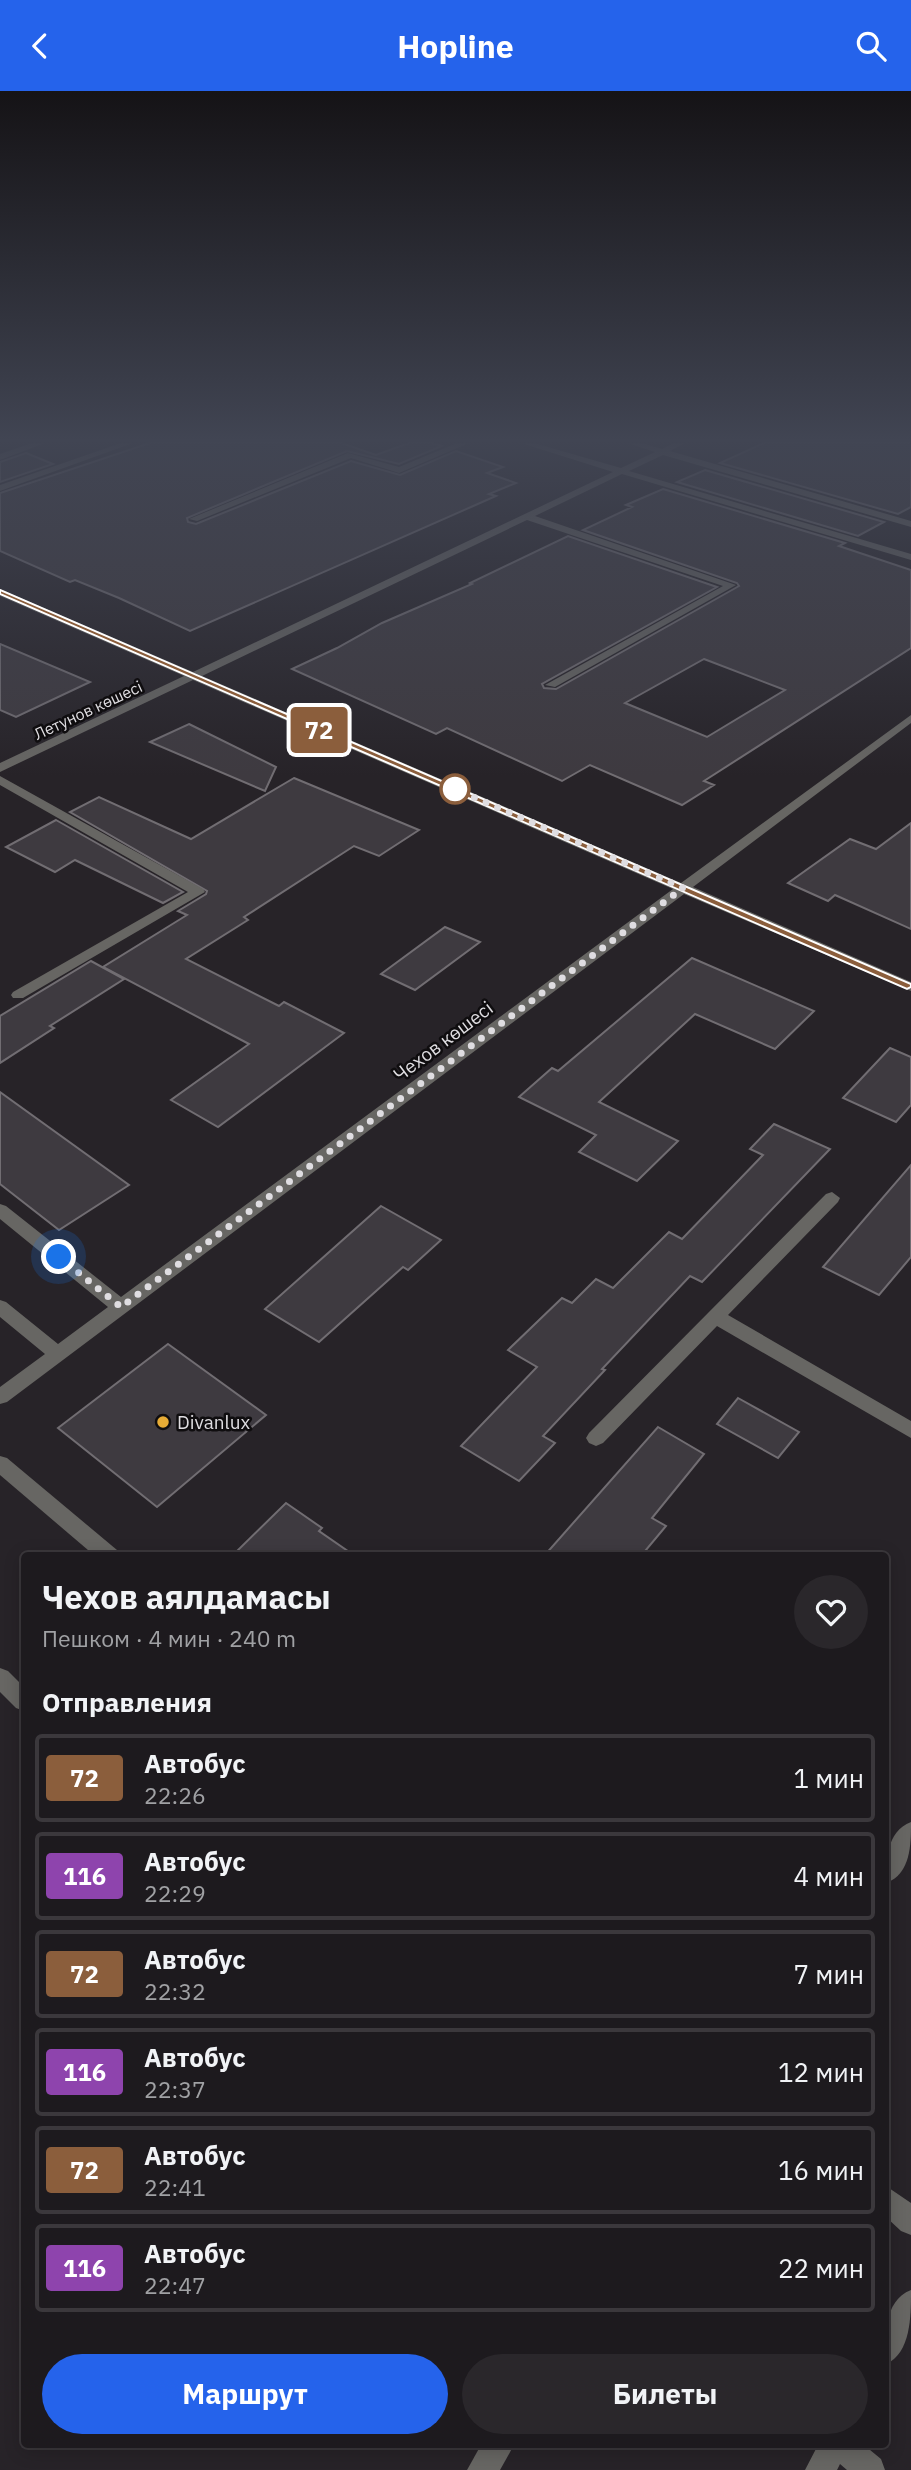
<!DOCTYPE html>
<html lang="ru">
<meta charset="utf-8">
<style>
:root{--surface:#1d1a1e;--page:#2a272b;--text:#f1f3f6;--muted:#a0a1a4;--line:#3b383c;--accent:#2563eb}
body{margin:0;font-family:"IBM Plex Sans",sans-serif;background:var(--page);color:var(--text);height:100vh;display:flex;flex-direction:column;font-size:26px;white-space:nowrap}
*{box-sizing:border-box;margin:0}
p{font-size:23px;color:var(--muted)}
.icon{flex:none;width:38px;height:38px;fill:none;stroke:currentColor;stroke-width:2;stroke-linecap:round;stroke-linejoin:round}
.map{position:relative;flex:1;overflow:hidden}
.panel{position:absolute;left:21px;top:1461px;width:868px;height:896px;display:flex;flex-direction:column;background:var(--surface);border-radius:7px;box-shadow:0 4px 18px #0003,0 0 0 2px var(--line)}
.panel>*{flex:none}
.badge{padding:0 14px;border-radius:5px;font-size:24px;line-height:46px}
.you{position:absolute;width:35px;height:35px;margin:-18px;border:5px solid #fff;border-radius:50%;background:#1a73e8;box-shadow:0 0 0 10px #1a73e833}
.map>.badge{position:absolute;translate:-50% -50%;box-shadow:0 0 0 4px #fff}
h2{padding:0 21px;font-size:26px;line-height:63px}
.round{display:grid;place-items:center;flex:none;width:74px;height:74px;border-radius:37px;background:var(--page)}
.headline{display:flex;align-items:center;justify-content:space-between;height:119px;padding:0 21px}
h1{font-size:33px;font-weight:800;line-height:52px}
.action{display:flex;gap:14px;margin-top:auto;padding:14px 21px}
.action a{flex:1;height:80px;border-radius:42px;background:var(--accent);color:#fff;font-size:28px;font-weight:800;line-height:80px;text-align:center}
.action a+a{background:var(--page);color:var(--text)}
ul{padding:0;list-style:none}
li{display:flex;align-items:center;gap:21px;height:88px;margin:0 14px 10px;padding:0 7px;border:4px solid var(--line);border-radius:7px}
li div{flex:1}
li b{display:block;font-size:26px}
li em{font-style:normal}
li .badge{min-width:77px;font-weight:700;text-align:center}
header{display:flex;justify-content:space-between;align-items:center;height:91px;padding:0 21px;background:var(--accent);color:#fff;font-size:32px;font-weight:800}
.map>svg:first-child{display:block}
.building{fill:#3e3a40;stroke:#716d72;stroke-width:2;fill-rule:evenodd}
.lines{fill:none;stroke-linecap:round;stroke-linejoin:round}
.minor{fill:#676663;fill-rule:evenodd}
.line{fill:#8b5e3c;stroke:#fff;stroke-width:2}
.walk{stroke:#dfdde1;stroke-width:7;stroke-dasharray:0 12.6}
.stop-dot{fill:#fff;stroke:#8b5e3c;stroke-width:3.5}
.poi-dot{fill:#e7ac36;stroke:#0f0d0f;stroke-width:2.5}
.labels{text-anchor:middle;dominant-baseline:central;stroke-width:5;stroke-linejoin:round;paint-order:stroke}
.far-street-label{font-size:16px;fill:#dfdde1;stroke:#0f0d0f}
.street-label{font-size:19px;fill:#dfdde1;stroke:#0f0d0f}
.poi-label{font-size:19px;fill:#dfdde1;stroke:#0f0d0f;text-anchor:start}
</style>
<header><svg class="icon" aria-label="back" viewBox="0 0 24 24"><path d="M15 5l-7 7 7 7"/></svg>Hopline<svg class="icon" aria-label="search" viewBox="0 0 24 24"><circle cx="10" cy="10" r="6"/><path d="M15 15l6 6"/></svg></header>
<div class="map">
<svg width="911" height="2379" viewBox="0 0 911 2379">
<rect width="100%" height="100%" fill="#272328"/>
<g class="building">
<path d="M 150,352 L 341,352 L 376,364 L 409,352 L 432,352 L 442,355 L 399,373 L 347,360 L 187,427 L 188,431 L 196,433 L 351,370 L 400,384 L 456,360 L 503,376 L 487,382 L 516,392 L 489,403 L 496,405 L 471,416 L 190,540 L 119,507 L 75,489 L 70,491 L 0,460 L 0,402 Z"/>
<path d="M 764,352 L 911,352 L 911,416 L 898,423 L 720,372 Z"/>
<path d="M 26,362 L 53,373 L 0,391 L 0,371 Z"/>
<path d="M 705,379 L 884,431 L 858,445 L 677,391 Z"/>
<path d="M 663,398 L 845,452 L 839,455 L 911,479 L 911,557 L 704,690 L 714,694 L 682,714 L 590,674 L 562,690 L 447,637 L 436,643 L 292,578 L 337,557 L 382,532 L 472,493 L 470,492 L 568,445 L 717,496 L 542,593 L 544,597 L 556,598 L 739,495 L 737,492 L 583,439 L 632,416 L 626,414 ZM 704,568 L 785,599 L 707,646 L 625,612 Z"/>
<path d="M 0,553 L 90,591 L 16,626 L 0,619 Z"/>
<path d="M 189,633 L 276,676 L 265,700 L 150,651 Z"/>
<path d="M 294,687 L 419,739 L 379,765 L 354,755 L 244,826 L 248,829 L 186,868 L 279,915 L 284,911 L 344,942 L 218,1036 L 171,1009 L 249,953 L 103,876 L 187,824 L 178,820 L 206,803 L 207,800 L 70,721 L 99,706 L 191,748 Z"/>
<path d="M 56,729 L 183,801 L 163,812 L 75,769 L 55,781 L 6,756 Z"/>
<path d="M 911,732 L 911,838 L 835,804 L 828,810 L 788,792 L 850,748 L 876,758 Z"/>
<path d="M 445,836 L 480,851 L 415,899 L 381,883 Z"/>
<path d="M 692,867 L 814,920 L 775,958 L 695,923 L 599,1011 L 678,1050 L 637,1090 L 579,1061 L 596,1044 L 519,1006 L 552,977 L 558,980 Z"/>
<path d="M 91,870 L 124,888 L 50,935 L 54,937 L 0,972 L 0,925 Z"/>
<path d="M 890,957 L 911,966 L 911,1014 L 896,1031 L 843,1007 Z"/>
<path d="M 0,1001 L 129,1094 L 59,1139 L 0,1093 Z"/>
<path d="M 774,1033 L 830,1058 L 702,1191 L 690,1185 L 602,1278 L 605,1279 L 543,1345 L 555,1352 L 519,1390 L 461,1355 L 537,1276 L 508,1259 L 562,1207 L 572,1212 L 596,1188 L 613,1197 L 669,1141 L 682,1148 L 763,1064 L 750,1058 Z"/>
<path d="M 911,1074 L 911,1166 L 879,1204 L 823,1176 Z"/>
<path d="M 381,1115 L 441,1149 L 408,1179 L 403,1176 L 319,1251 L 265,1218 Z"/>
<path d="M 168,1253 L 266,1324 L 157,1416 L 58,1337 Z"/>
<path d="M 738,1307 L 799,1341 L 778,1367 L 717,1333 Z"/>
<path d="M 658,1336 L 704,1363 L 652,1427 L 666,1435 L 641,1465 L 544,1465 Z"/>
<path d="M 286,1412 L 322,1437 L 319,1440 L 355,1465 L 232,1465 Z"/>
</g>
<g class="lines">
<g class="minor">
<path d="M 32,352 L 45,352 L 0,369 L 0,363 Z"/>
<path d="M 121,352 L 133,352 L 0,400 L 0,394 Z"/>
<path d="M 457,352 L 469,352 L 399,382 L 351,367 L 197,430 L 189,428 L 348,362 L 399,376 Z"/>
<path d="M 521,352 L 534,352 L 621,377 L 655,361 L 628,352 L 642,352 L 662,358 L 674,352 L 685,352 L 670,360 L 911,430 L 911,436 L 663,364 L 629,380 L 911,463 L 911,469 L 622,383 L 535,425 L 736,494 L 555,596 L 545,594 L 723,495 L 527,429 L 202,585 L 681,792 L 911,624 L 911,632 L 693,796 L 911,891 L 911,900 L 684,803 L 7,1311 L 0,1313 L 0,1296 L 45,1263 L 0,1226 L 0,1209 L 6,1211 L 58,1253 L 108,1216 L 0,1128 L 0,1113 L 6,1115 L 121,1206 L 673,798 L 193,589 L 0,681 L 0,672 L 184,585 L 0,505 L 0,498 L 193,581 L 613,381 Z"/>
<path d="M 0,685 L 203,798 L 205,801 L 23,907 L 13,907 L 11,904 L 13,901 L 188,801 L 0,694 Z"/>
<path d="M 832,1101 L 840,1107 L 838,1111 L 728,1224 L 911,1330 L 911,1347 L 717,1235 L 603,1352 L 596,1355 L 589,1352 L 586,1347 L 589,1342 L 826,1103 Z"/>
<path d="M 0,1365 L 7,1367 L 117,1459 L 120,1465 L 95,1465 L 0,1384 Z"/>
<path d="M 0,1577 L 8,1580 L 24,1596 L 24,1620 L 16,1617 L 0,1601 Z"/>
<path d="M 911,1731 C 911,1753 911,1783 886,1792 C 886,1769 886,1741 911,1731 Z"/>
<path d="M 886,2095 L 911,2112 L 911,2144 L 901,2140 L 886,2126 Z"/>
<path d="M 911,2199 C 911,2225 911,2262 886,2273 C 884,2248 883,2210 911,2199 Z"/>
<path d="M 481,2354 L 514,2354 L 500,2379 L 467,2379 Z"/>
<path d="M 818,2354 L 864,2354 L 881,2368 L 885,2379 L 847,2379 L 840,2373 L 837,2379 L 805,2379 Z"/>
</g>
</g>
<linearGradient id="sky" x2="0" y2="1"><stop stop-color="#151316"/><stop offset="0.51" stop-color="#414553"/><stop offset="1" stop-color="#414553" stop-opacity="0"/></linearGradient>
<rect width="911" height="685" fill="url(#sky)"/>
<path class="line" d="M 0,499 L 911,893 L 911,896 L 907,898 L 0,503 Z"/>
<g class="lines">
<path class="walk" d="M 59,1166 L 121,1216 L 683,797 L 455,698"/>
</g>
<circle class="stop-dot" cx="455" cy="698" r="14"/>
<circle class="poi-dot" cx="163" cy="1331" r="7"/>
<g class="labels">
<g class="far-street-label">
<text transform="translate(88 619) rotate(-25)">Летунов көшесі</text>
</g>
<g class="street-label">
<text transform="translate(443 950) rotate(-37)">Чехов көшесі</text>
</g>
<g class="poi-label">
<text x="177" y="1331">Divanlux</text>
</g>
</g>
</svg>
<div class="you" style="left:59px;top:1166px"></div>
<b class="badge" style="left:319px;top:639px;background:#8b5e3c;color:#fff">72</b>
<section class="panel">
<div class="headline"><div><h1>Чехов аялдамасы</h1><p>Пешком · 4 мин · 240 m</p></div><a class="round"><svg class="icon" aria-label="heart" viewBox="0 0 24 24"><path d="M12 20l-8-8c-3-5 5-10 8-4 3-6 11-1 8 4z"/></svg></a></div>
<h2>Отправления</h2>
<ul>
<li><span class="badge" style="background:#8b5e3c;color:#fff">72</span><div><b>Автобус</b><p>22:26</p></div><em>1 мин</em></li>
<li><span class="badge" style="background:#8e44ad;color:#fff">116</span><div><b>Автобус</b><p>22:29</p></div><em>4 мин</em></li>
<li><span class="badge" style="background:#8b5e3c;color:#fff">72</span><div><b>Автобус</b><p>22:32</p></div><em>7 мин</em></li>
<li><span class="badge" style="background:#8e44ad;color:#fff">116</span><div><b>Автобус</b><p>22:37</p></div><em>12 мин</em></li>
<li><span class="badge" style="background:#8b5e3c;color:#fff">72</span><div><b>Автобус</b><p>22:41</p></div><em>16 мин</em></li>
<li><span class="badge" style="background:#8e44ad;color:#fff">116</span><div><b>Автобус</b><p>22:47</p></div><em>22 мин</em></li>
</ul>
<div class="action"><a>Маршрут</a><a>Билеты</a></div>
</section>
</div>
